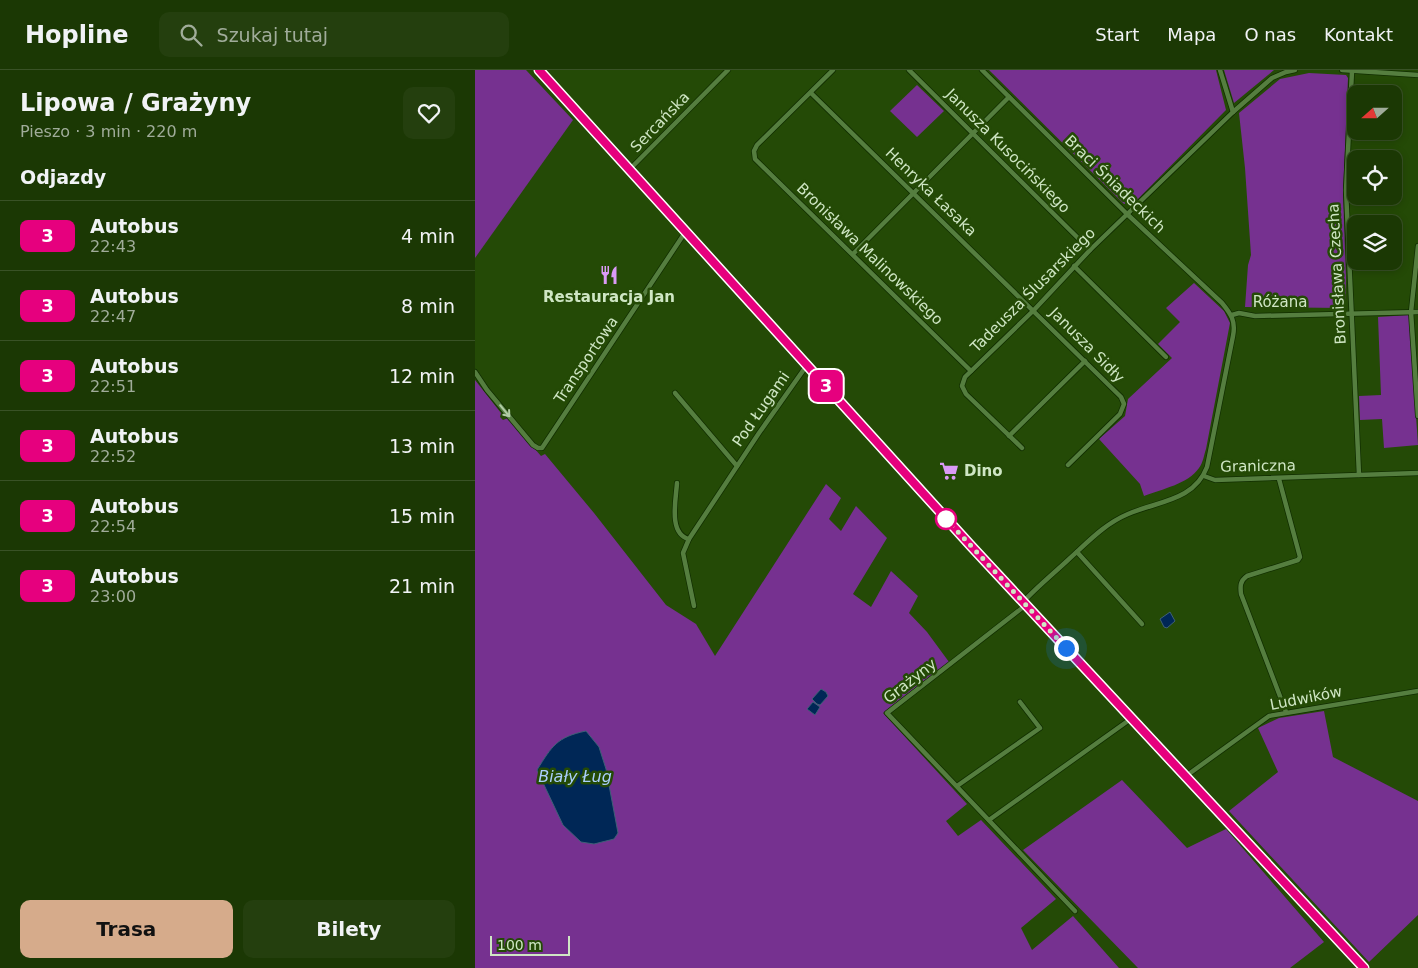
<!DOCTYPE html>
<html lang="pl">
<meta charset="utf-8">
<style>
:root{--surface:#1b3804;--page:#243f0e;--text:#f1f3f6;--muted:#a0ac9a;--line:#395226;--accent:#d6ab8b}
body{margin:0;font-family:"DejaVu Sans",sans-serif;background:var(--page);color:var(--text);height:100vh;display:flex;flex-direction:column;font-size:19px;white-space:nowrap}
*{box-sizing:border-box;margin:0}
p{font-size:16px;color:var(--muted)}
.icon{flex:none;width:28px;height:28px;fill:none;stroke:currentColor;stroke-width:2;stroke-linecap:round;stroke-linejoin:round}
.map{position:relative;flex:1;overflow:hidden}
.details{display:flex;flex-direction:column;background:var(--surface);width:475px}
.details>*{flex:none}
.badge{padding:0 10px;border-radius:8px;font-size:18px;line-height:32px}
.needle{width:32px;rotate:249deg}
.controls{position:absolute;left:872px;top:15px;display:grid;gap:10px}
.controls a{display:grid;place-items:center;width:55px;height:55px;border-radius:10px;background:var(--surface);box-shadow:0 2px 8px #0003,0 0 0 1px var(--line);font-size:25px}
.scale{position:absolute;left:15px;bottom:12px;width:80px;box-sizing:border-box;padding-left:5px;border:2px solid #cfe6c4;border-top:0;font-size:14px;line-height:18px;white-space:nowrap;color:#cfe6c4;-webkit-text-stroke:4px #244a06;paint-order:stroke}
.you{position:absolute;width:25px;height:25px;margin:-12px;border:4px solid #fff;border-radius:50%;background:#1a73e8;box-shadow:0 0 0 8px #1a73e833}
.map>.badge{position:absolute;translate:-50% -50%;box-shadow:0 0 0 2px #fff}
h2{padding:0 20px;font-size:19px;line-height:45px}
.round{display:grid;place-items:center;flex:none;width:52px;height:52px;border-radius:10px;background:var(--page)}
.overview{display:flex;align-items:center;justify-content:space-between;height:85px;padding:0 20px}
h1{font-size:24px;font-weight:800;line-height:38px}
.primary-button{display:flex;gap:10px;margin-top:auto;padding:10px 20px}
.primary-button a{flex:1;height:58px;border-radius:10px;background:var(--accent);color:#111;font-size:20px;font-weight:800;line-height:58px;text-align:center}
.primary-button a+a{background:var(--page);color:var(--text)}
ul{padding:0;list-style:none}
li{display:flex;align-items:center;gap:15px;height:70px;padding:0 20px;border-top:1px solid var(--line)}
li div{flex:1}
li b{display:block;font-size:19px}
li em{font-style:normal}
li .badge{min-width:55px;font-weight:700;text-align:center}
header{display:flex;align-items:center;gap:30px;box-sizing:border-box;height:70px;padding:0 25px;background:var(--surface);border-bottom:1px solid var(--line)}
header strong{font-size:24px}
nav{display:flex;gap:28px;margin-inline-start:auto;font-size:18px}
.search{width:350px;height:45px;background:var(--page);display:flex;align-items:center;gap:12px;box-sizing:border-box;padding:0 18px;border-radius:10px;color:var(--muted);font-size:19px}
main{display:flex;flex:1;min-height:0}
.map>svg:first-child{display:block}
.green{fill:#763190}
.water{fill:#002756;stroke:#3e6077}
.lines{fill:none;stroke-linecap:round;stroke-linejoin:round}
.street-casing{stroke:#112e00;stroke-width:6}
.secondary-casing{stroke:#112e00;stroke-width:8}
.street{stroke:#557e3f;stroke-width:4.5}
.secondary{stroke:#5e8b45;stroke-width:5.5}
.oneway{stroke:#b0cca3}
.line-casing{stroke:#fff;stroke-width:11}
.line{stroke:#e6007e;stroke-width:8}
.walk{stroke:#cfe6c4;stroke-width:5;stroke-dasharray:0 9}
.stop-dot{fill:#fff;stroke:#e6007e;stroke-width:2.5}
.labels{text-anchor:middle;dominant-baseline:central;stroke-width:5;stroke-linejoin:round;paint-order:stroke}
.street-label{font-size:15px;fill:#cfe6c4;stroke:#244a06}
.poi-label{font-size:15px;font-weight:bold;fill:#cfe6c4;stroke:#244a06}
.water-label{font-size:16px;font-style:italic;fill:#abcffd;stroke:#244a06}
</style>
<header>
<strong>Hopline</strong>
<div class="search"><svg class="icon" aria-label="search" viewBox="0 0 24 24"><circle cx="10" cy="10" r="6"/><path d="M15 15l6 6"/></svg>Szukaj tutaj</div>
<nav><a>Start</a><a>Mapa</a><a>O nas</a><a>Kontakt</a></nav>
</header>
<main>
<section class="details">
<div class="overview"><div><h1>Lipowa / Grażyny</h1><p>Pieszo · 3 min · 220 m</p></div><a class="round"><svg class="icon" aria-label="heart" viewBox="0 0 24 24"><path d="M12 20l-8-8c-3-5 5-10 8-4 3-6 11-1 8 4z"/></svg></a></div>
<h2>Odjazdy</h2>
<ul>
<li><span class="badge" style="background:#e6007e;color:#fff">3</span><div><b>Autobus</b><p>22:43</p></div><em>4 min</em></li>
<li><span class="badge" style="background:#e6007e;color:#fff">3</span><div><b>Autobus</b><p>22:47</p></div><em>8 min</em></li>
<li><span class="badge" style="background:#e6007e;color:#fff">3</span><div><b>Autobus</b><p>22:51</p></div><em>12 min</em></li>
<li><span class="badge" style="background:#e6007e;color:#fff">3</span><div><b>Autobus</b><p>22:52</p></div><em>13 min</em></li>
<li><span class="badge" style="background:#e6007e;color:#fff">3</span><div><b>Autobus</b><p>22:54</p></div><em>15 min</em></li>
<li><span class="badge" style="background:#e6007e;color:#fff">3</span><div><b>Autobus</b><p>23:00</p></div><em>21 min</em></li>
</ul>
<div class="primary-button"><a>Trasa</a><a>Bilety</a></div>
</section>
<div class="map">
<svg width="943" height="898" viewBox="0 0 943 898">
<rect width="100%" height="100%" fill="#244a06"/>
<g class="green">
<path d="M 0,0 L 51,0 L 98,50 L 0,188 Z"/>
<path d="M 514,0 L 741,0 L 751,40 L 658,134 L 649,134 Z"/>
<path d="M 749,0 L 799,0 L 759,33 Z"/>
<path d="M 834,3 L 871,5 L 873,8 L 868,123 L 871,208 L 870,238 L 770,237 L 773,195 L 776,185 L 770,98 L 764,43 L 805,9 Z"/>
<path d="M 442,15 L 469,41 L 442,67 L 415,41 Z"/>
<path d="M 719,213 L 749,241 L 755,253 L 731,379 C 729,385 728,393 724,398 C 713,414 687,419 669,426 L 665,414 L 624,369 L 650,346 L 653,329 L 697,288 L 683,274 L 705,252 L 691,238 Z"/>
<path d="M 934,245 L 943,375 L 909,378 L 907,349 L 885,350 L 884,326 L 906,325 L 903,247 Z"/>
<path d="M 0,310 L 26,343 L 25,347 L 28,350 L 33,348 L 66,386 L 70,384 L 119,443 L 191,535 L 221,554 L 240,586 L 351,414 L 366,428 L 354,449 L 366,461 L 381,436 L 412,468 L 378,524 L 396,537 L 416,501 L 443,526 L 434,543 L 452,562 L 474,592 L 408,643 L 492,734 L 471,751 L 483,766 L 506,750 L 581,829 L 546,858 L 557,880 L 598,846 L 644,898 L 0,898 Z"/>
<path d="M 849,641 L 858,687 L 943,731 L 943,845 L 894,892 L 754,741 L 803,702 L 783,658 L 804,648 Z"/>
<path d="M 647,710 L 712,778 L 751,759 L 849,872 L 815,898 L 663,898 L 548,780 Z"/>
</g>
<g class="water">
<path d="M 695,542 L 700,551 L 692,558 L 689,557 L 685,549 Z"/>
<path d="M 346,619 L 351,622 L 353,626 L 345,635 L 342,634 L 337,629 Z"/>
<path d="M 338,632 L 345,637 L 340,645 L 332,639 Z"/>
<path d="M 111,661 L 124,677 L 131,699 L 143,763 L 139,769 L 119,774 L 106,772 L 88,755 L 62,700 C 77,676 82,667 111,661 Z"/>
</g>
<g class="lines">
<g class="street-casing">
<g id="street">
<path d="M 358,0 L 282,75 L 279,81 L 280,89 L 496,301"/>
<path d="M 434,0 L 615,180"/>
<path d="M 507,0 L 652,144 L 747,233 C 756,244 761,251 758,266 L 732,397 C 719,431 683,431 653,444 C 629,454 612,473 593,490 C 578,504 562,517 548,532"/>
<path d="M 745,0 L 758,42"/>
<path d="M 867,0 L 943,5"/>
<path d="M 877,1 L 871,120 L 884,405"/>
<path d="M 336,23 L 646,327 L 649,334 L 645,344 L 593,395"/>
<path d="M 155,99 L 253,0"/>
<path d="M 943,176 L 936,242 L 943,346"/>
<path d="M 378,184 L 534,27"/>
<path d="M 599,196 L 691,287"/>
<path d="M 757,245 L 764,243 L 780,246 L 943,242"/>
<path d="M 0,302 L 12,320 L 58,375 L 63,378 L 67,378 L 211,161"/>
<path d="M 200,323 L 262,396"/>
<path d="M 534,366 L 610,291"/>
<path d="M 547,378 L 491,324 L 487,316 L 490,307 L 559,240 L 615,180 L 758,42 L 797,8 L 811,2 L 820,0"/>
<path d="M 729,406 L 740,410 L 943,403"/>
<path d="M 804,409 L 825,487 L 823,490 L 772,506 C 765,511 765,516 766,524 L 811,642"/>
<path d="M 202,413 C 201,429 193,464 214,469 L 284,363 L 332,295"/>
<path d="M 214,469 L 208,483 L 219,536"/>
<path d="M 602,482 L 667,554"/>
<path d="M 551,535 L 412,643 L 600,841"/>
<path d="M 711,706 L 794,646 L 943,621"/>
<path d="M 482,716 L 565,658 L 545,632"/>
<path d="M 514,750 L 657,648"/>
</g>
</g>
<g class="secondary-casing">
<path id="secondary" d="M 64,0 L 471,449 L 889,898"/>
</g>
<use href="#street" class="street"/>
<use href="#secondary" class="secondary"/>
</g>
<defs><path id="oneway-shaft" d="M-6 0H5M1.5-3L5.5 0L1.5 3" fill="none" stroke-width="1.6" stroke-linecap="round" stroke-linejoin="round" transform="scale(1.25)"/></defs>
<use class="oneway" href="#oneway-shaft" transform="translate(30 341) rotate(50)"/>
<g class="lines">
<g class="line-casing">
<path id="line" d="M 64,0 L 497,477 L 889,898"/>
</g>
<use href="#line" class="line"/>
<path class="walk" d="M 471,449 L 591,578"/>
</g>
<defs>
<g id="restaurant-bare" transform="scale(1.5)"><path d="M-5-6h1v4h1v-4h1v4h1v-4h1v5L-1.5 .5V6h-2V.5L-5-1ZM5-6V6H3V1.5H1.5Q1.5-4 5-6Z" fill="#da9af6" stroke="#244a06" stroke-width="2.5" paint-order="stroke"/></g>
<g id="supermarket-bare" transform="scale(1.5)"><path d="M-6-5.5h2.5l.6 2H6L4.5 2H-2.5L-4.4-4H-6ZM-1.5 3.2a1.3 1.3 0 1 0 .1 0ZM3 3.2a1.3 1.3 0 1 0 .1 0Z" fill="#da9af6" stroke="#244a06" stroke-width="2.5" paint-order="stroke"/></g>
</defs>
<g fill-rule="evenodd">
<use href="#restaurant-bare" x="134" y="205"/>
<use href="#supermarket-bare" x="474" y="401"/>
</g>
<circle class="stop-dot" cx="471" cy="449" r="10"/>
<g class="labels">
<g class="street-label">
<text transform="translate(185 52) rotate(-46)">Sercańska</text>
<text transform="translate(533 81) rotate(45)">Janusza Kusocińskiego</text>
<text transform="translate(640 114) rotate(44)">Braci Śniadeckich</text>
<text transform="translate(456 122) rotate(44)">Henryka Łasaka</text>
<text transform="translate(395 184) rotate(44)">Bronisława Malinowskiego</text>
<text transform="translate(862 204) rotate(-93)">Bronisława Czecha</text>
<text transform="translate(558 220) rotate(-45)">Tadeusza Ślusarskiego</text>
<text x="805" y="232">Różana</text>
<text transform="translate(612 275) rotate(45)">Janusza Sidły</text>
<text transform="translate(111 290) rotate(-56)">Transportowa</text>
<text transform="translate(286 339) rotate(-55)">Pod Ługami</text>
<text transform="translate(783 396) rotate(-1)">Graniczna</text>
<text transform="translate(435 611) rotate(-38)">Grażyny</text>
<text transform="translate(831 628) rotate(-11)">Ludwików</text>
</g>
<g class="poi-label">
<text x="134" y="227">Restauracja Jan</text>
<text x="489" y="401" text-anchor="start">Dino</text>
</g>
<g class="water-label">
<text x="100" y="706">Biały Ług</text>
</g>
</g>
</svg>
<div class="controls">
<a><svg class="needle" viewBox="-14 -14 28 28"><path d="M0-13l5 13h-10z" fill="#e53935"/><path d="M0 13l5-13h-10z" fill="#a0ac9a"/></svg></a>
<a><svg class="icon" aria-label="locate" viewBox="0 0 24 24"><circle cx="12" cy="12" r="6"/><path d="M12 2v4M12 18v4M2 12h4M18 12h4"/></svg></a>
<a><svg class="icon" aria-label="layers" viewBox="0 0 24 24"><path d="M12 4l9 5-9 5-9-5zM3 14l9 5 9-5"/></svg></a>
</div>
<div class="scale">100 m</div>
<div class="you" style="left:591px;top:578px"></div>
<b class="badge" style="left:351px;top:316px;background:#e6007e;color:#fff">3</b>
</div>
</main>
